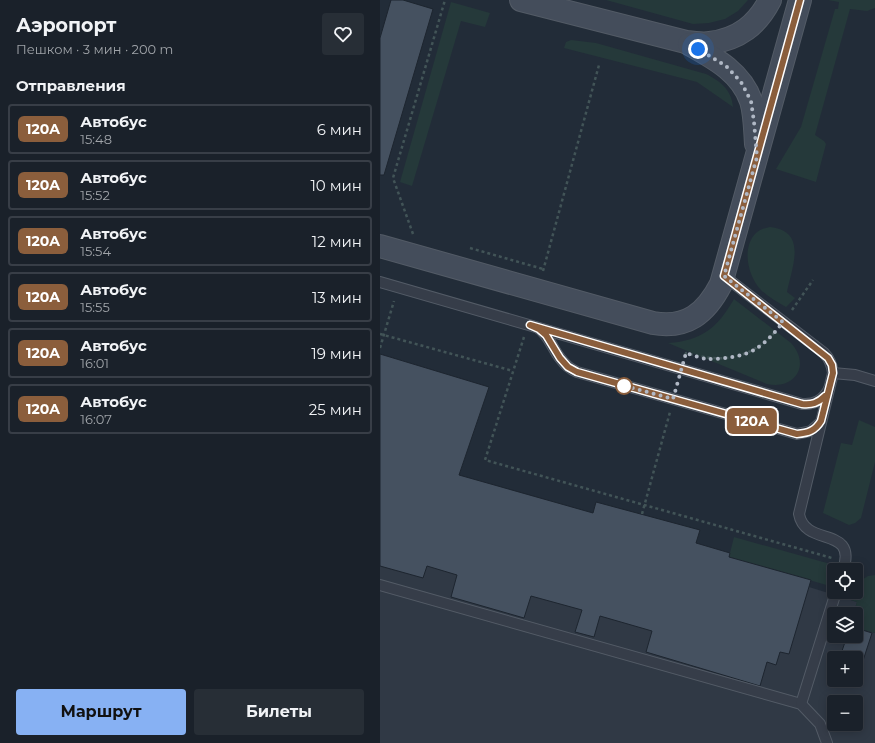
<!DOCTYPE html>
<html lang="ru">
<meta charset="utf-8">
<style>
:root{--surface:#1a212a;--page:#272e36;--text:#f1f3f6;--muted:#9fa3a8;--line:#383e47;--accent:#87b1f3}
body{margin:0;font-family:Montserrat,sans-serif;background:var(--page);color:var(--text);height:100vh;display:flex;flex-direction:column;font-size:15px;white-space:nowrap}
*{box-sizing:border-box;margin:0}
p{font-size:13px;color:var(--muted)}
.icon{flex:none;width:22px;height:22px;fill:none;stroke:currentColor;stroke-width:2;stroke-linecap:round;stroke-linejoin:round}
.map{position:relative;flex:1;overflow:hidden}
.side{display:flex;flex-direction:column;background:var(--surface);width:380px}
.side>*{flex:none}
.badge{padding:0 8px;border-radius:6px;font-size:14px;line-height:26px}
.fabs{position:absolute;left:447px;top:563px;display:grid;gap:8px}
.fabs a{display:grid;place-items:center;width:36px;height:36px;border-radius:4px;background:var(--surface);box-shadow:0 2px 10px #0003,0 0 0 1px var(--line);font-size:20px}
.you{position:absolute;width:20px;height:20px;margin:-10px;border:3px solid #fff;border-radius:50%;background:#1a73e8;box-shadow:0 0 0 6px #1a73e833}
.map>.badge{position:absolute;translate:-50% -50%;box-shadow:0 0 0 2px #fff}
h2{padding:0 16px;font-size:15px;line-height:36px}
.round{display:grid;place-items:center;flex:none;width:42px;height:42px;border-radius:4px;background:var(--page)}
.summary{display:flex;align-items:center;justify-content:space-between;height:68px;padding:0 16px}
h1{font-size:19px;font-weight:700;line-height:30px}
.action{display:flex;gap:8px;margin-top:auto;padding:8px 16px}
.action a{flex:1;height:46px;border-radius:4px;background:var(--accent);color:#111;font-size:16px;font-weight:700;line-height:46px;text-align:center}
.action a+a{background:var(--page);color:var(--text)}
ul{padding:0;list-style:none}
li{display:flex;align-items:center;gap:12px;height:50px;margin:0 8px 6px;padding:0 8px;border:2px solid var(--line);border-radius:4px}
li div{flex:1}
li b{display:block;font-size:15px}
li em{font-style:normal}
li .badge{min-width:44px;font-weight:700;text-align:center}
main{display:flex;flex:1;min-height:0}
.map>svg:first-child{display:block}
.airport{fill:#303945;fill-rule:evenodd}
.green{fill:#25393a}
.building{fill:#455160;stroke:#1d252f}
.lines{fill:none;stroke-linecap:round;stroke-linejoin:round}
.service-casing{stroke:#535b66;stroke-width:12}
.secondary-casing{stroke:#535b66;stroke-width:24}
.path{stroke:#425457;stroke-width:2.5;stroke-dasharray:3 3;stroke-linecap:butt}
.service{stroke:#363d49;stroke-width:10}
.secondary{stroke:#444d5b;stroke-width:22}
.line-casing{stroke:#fff;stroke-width:9}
.line{stroke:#8b5e3c;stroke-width:6}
.walk{stroke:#b0b8c5;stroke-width:4;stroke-dasharray:0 7.2}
.stop-dot{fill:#fff;stroke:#8b5e3c;stroke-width:2}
</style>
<main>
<section class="side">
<div class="summary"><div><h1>Аэропорт</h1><p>Пешком · 3 мин · 200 m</p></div><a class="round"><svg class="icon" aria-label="heart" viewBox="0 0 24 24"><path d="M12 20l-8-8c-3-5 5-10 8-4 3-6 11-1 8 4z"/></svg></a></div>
<h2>Отправления</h2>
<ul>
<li><span class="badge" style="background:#8b5e3c;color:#fff">120А</span><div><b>Автобус</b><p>15:48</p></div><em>6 мин</em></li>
<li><span class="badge" style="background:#8b5e3c;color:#fff">120А</span><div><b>Автобус</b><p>15:52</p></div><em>10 мин</em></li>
<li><span class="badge" style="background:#8b5e3c;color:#fff">120А</span><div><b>Автобус</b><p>15:54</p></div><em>12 мин</em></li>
<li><span class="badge" style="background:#8b5e3c;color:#fff">120А</span><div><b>Автобус</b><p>15:55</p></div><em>13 мин</em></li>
<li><span class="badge" style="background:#8b5e3c;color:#fff">120А</span><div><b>Автобус</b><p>16:01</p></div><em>19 мин</em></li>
<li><span class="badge" style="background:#8b5e3c;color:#fff">120А</span><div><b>Автобус</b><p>16:07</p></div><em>25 мин</em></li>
</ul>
<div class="action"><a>Маршрут</a><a>Билеты</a></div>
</section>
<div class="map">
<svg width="495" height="743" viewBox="0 0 495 743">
<rect width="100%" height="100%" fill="#222c38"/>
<path class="airport" d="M 0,354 L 109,387 L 79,475 L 350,553 L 349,557 L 431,580 L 429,587 L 477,602 L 473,614 L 454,614 L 454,636 L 476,636 L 476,628 L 495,633 L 495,743 L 0,743 ZM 454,658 L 476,658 L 476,680 L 454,680 ZM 454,702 L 476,702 L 476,724 L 454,724 Z"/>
<g class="green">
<path d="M 226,0 L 368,0 L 358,11 L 345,19 L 329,23 L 313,24 Z"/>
<path d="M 448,0 L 495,0 L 495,8 L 487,11 L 470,9 L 435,135 L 444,141 L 446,144 L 436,182 L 396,169 L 421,127 L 455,9 L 458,9 L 459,2 Z"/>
<path d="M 71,2 L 110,13 L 105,27 L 81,21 L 32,186 L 20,182 Z"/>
<path d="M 191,40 L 216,43 L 326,74 C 340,81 352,90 353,107 L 317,82 L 184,48 L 186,42 Z"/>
<path d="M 390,227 C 428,231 412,267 407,292 L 415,298 L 406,307 C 398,302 388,297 381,290 C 368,276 361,248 376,233 C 380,229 385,228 390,227 Z"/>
<path d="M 354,299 L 411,343 C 431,365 415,390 387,384 L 288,343 C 322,341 338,327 354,299 Z"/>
<path d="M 479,420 L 495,427 L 495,462 L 481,518 L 475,523 L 469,525 L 443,513 L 461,443 L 472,445 Z"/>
<path d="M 354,537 L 454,565 L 450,586 L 349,557 Z"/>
<path d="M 495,575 L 495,633 L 476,628 L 476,614 L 473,614 L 477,602 L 471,600 L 474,592 L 476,592 L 477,583 L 488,576 Z"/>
</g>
<g class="building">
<path d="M 11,0 L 23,0 L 53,9 L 4,175 L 0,175 L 0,38 Z"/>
<path d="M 0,354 L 109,387 L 79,475 L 213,513 L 216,502 L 320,530 L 316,543 L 350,553 L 349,557 L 431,580 L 409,654 L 400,652 L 396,665 L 387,662 L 380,686 L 266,652 L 272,631 L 220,616 L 214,637 L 195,632 L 202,610 L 151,596 L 144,618 L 71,597 L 77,575 L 47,566 L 43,578 L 0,566 Z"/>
<path d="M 476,628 L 492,633 L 479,673 L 476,673 L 476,656 L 462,651 L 467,636 L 476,636 Z"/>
</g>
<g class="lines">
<g class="service-casing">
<g id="service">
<path d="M 344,276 L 444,353 C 450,359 452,365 453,373 L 419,514 C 425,548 478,525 463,570"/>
<path d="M 0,282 L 422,404 C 435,405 443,400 449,389"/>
<path d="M 158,328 C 169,335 172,348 180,358 C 185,365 190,369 197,372 L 417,434 L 431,431 L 440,423"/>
<path d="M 453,373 L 475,375 L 495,381"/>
<path d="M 0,585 L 421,704 L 440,724 L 447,743"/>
<path d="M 421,704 L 456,592"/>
</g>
</g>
<g class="secondary-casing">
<g id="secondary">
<path d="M 141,0 L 306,42 C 314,43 323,44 330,43 C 359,39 377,25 390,0"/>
<path d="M 309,44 C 334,58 361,72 371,101 C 375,114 375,130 376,144"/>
<path d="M 0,246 L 273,323 C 307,329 326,313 341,284 L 420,0"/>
</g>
</g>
<g class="path">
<path d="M 33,234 L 13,178 L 65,0"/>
<path d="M 90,248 L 163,269"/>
<path d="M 163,271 L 219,65"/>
<path d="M 412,310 L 433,280"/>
<path d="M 0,334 L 133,371"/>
<path d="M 144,337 L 105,460 L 452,558"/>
<path d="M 0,348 L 14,301"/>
<path d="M 305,355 L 306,353 C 342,363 368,360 394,333"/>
<path d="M 262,514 L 290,412"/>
</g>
<use href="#service" class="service"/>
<use href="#secondary" class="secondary"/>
</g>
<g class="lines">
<g class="line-casing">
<path id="line" d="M 420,0 L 344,276 L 448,358 L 452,365 L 453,373 L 441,421 C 435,431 428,433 417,434 L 197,372 L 188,367 L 180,358 L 166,335 L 159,329 L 150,325 L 422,404 C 432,405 438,403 445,396"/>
</g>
<use href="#line" class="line"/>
<path class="walk" d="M 244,386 L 238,384 L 293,399 L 306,353 C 312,355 320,358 327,359 C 343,359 364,357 377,348 C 388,341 396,331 403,322 L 344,276 L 377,157 L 374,122 L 371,101 L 361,82 L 346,66 L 318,49"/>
</g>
<circle class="stop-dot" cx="244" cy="386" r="8"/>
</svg>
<div class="fabs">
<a><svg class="icon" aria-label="locate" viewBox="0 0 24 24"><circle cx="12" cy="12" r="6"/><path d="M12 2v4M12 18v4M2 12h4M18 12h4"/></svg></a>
<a><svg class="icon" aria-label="layers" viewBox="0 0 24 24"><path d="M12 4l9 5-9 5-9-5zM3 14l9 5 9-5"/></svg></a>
<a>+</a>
<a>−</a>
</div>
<div class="you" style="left:318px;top:49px"></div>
<b class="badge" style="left:372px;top:421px;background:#8b5e3c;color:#fff">120А</b>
</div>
</main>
